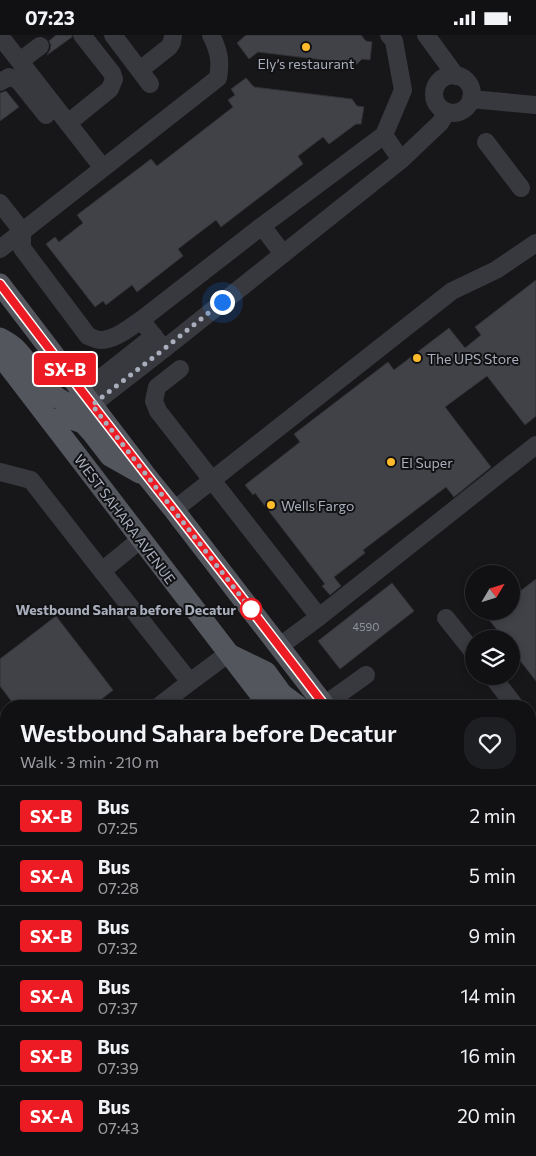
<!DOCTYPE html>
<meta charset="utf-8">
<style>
:root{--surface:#111114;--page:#1e1f22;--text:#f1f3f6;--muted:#9c9da0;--line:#303134}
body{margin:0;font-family:Commissioner,sans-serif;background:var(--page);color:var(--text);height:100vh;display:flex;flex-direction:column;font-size:19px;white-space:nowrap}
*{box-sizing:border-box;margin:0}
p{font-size:16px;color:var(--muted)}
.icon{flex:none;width:28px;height:28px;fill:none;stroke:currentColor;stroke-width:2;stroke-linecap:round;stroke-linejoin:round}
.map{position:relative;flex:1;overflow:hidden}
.details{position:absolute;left:0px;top:665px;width:536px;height:456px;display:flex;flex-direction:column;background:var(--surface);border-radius:20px 20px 0 0;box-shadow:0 2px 8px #0003,0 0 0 1px var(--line)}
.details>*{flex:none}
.badge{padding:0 10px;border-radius:4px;font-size:18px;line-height:32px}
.needle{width:32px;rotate:52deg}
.controls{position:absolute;left:465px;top:530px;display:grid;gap:10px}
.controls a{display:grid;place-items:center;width:55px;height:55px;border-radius:50%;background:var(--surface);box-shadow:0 2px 8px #0003,0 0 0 1px var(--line);font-size:25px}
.you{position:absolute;width:25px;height:25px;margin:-12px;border:4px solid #fff;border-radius:50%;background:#1a73e8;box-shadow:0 0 0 8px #1a73e833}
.map>.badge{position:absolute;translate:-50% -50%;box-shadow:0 0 0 2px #fff}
.round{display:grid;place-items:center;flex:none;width:52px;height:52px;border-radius:20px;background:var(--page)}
.head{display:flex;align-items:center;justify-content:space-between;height:85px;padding:0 20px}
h1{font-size:24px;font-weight:600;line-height:38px}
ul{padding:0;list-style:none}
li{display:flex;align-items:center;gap:15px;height:60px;padding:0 20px;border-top:1px solid var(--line)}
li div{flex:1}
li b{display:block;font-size:19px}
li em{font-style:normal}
li .badge{min-width:55px;font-weight:700;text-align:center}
.status{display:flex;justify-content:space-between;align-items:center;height:35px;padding:0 25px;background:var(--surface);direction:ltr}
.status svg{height:14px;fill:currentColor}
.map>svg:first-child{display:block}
.building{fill:#414247;stroke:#313136}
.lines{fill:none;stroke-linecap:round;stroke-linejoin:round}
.minor{stroke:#38393f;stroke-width:18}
.major{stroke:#54565e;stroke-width:21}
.line-casing{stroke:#fff;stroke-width:11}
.line{stroke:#ed1c24;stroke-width:8}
.walk{stroke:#a8aebb;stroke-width:5;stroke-dasharray:0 9}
.poi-dot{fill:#ffbb2a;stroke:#121215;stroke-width:2}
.stop-dot{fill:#fff;stroke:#ed1c24;stroke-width:2.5}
.labels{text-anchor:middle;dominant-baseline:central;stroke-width:4;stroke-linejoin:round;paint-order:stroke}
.number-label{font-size:11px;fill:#8e939e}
.poi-label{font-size:14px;fill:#a8aebb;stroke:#121215;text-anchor:start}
.street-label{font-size:14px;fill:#a8aebb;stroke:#121215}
.stop-label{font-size:14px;font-weight:bold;fill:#a8aebb;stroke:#121215;text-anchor:end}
</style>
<div class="status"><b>07:23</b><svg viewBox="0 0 49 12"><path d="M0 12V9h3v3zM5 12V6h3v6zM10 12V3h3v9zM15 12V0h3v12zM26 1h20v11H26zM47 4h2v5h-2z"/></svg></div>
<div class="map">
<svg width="536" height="1121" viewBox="0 0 536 1121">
<rect width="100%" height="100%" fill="#17171a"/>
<g class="building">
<path d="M 56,0 L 72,0 L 72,2 L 47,20 L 50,15 L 51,10 L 49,6 Z"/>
<path d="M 246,0 L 361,0 L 366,6 L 372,7 L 370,25 L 362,24 L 357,29 L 258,17 L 249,24 L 237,8 Z"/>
<path d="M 246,43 L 254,52 L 352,64 L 357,71 L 364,72 L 361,89 L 356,89 L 329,109 L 323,102 L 298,121 L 303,129 L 221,192 L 216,185 L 178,214 L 183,221 L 137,257 L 132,250 L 106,270 L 103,266 L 95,272 L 46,209 L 55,202 L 59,207 L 83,188 L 77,180 L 151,124 L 157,131 L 233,72 L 228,65 L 235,60 L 231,54 Z"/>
<path d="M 6,56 L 19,72 L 0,86 L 0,58 Z"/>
<path d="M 536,245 L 536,381 L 525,390 L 487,341 L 445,372 L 491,432 L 454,462 L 446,452 L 363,515 L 365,518 L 334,542 L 341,551 L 330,560 L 322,551 L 325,549 L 255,458 L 253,460 L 245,450 L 300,407 L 294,399 L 388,327 L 394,335 L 449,293 L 465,313 L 481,300 L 475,292 Z"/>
<path d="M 536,544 L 536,646 L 511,614 L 511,604 L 504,604 L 487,582 L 494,576 L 511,576 L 511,563 Z"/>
<path d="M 392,548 L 414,576 L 340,634 L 318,606 Z"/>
<path d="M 56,581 L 113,655 L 93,671 L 15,671 L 0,651 L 0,624 Z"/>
</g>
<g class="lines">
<g class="minor">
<path d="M 113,0 L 150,49"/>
<path d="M 426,0 L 456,41"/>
<path d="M 0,1 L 103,133"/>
<path d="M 20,26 L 40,11"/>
<path d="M 140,35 L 169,12 L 172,7 L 173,0"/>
<circle cx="453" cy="59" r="19"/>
<path d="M 0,47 L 9,42 L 18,45 L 46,80"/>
<path d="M 471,64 L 536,70"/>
<path d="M 68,88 L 110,54 L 114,44 L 112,38 L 82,0"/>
<path d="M 384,100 L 401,125"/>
<path d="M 486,107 L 521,153"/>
<path d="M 0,168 L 22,196 L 22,213 L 88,301 C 92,302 96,305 100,305 C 115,305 129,293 141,285 L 164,314"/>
<path d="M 262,191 L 283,219"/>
<path d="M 0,214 L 218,43 C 221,26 219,16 211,0"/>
<path d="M 141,285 L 262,191 L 384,100 L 403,55 L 394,6 L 389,0"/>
<path d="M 180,334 L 157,352 L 154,366 L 158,376 L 319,582"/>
<path d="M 83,357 L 154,301"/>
<path d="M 92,370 L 164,314 L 401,125 L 440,88 L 447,77"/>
<path d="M 0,437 L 31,445 L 102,536 L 141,504"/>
<path d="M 174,475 L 452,256 L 496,235 L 536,208"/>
<path d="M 102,536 L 190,647 L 229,618"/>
<path d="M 446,583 L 474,618"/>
<path d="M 280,611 L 319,582 L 536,410"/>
<path d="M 492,641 L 515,671"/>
<path d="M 324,670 L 366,640"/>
<path d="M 159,671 L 190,647"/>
<path d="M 530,691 L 536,699"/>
<path d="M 0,797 L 6,792"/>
<path d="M 0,1112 L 7,1121"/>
<path d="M 203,1121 L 210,1115"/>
</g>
<g class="major">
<path d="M 0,249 L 148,443 L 174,475 L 325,671"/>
<path d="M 0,303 C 5,306 11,309 16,314 C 35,332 46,367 77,370 C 82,370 87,370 92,370"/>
<path d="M 0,320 L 269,671"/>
<path d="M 50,385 L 69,383 L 83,388 L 93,399 L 110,421 L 140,438"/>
<path d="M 233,621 L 266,637 L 282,659 L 298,671"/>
<path d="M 530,940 L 536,948"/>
<path d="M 530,975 L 536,980"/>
<path d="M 530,1010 L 536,1018"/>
</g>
</g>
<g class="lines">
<g class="line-casing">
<path id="line" d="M 0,249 C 107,391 218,530 325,671"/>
</g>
<use href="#line" class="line"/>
<path class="walk" d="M 222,267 L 164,314 L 92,370 L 256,581 L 251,574"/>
</g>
<g class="poi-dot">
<circle cx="306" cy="12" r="5"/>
<circle cx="417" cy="323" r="5"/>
<circle cx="391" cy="427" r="5"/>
<circle cx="271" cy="470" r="5"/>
</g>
<circle class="stop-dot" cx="251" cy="574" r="10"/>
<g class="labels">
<g class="number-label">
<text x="366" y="591">4590</text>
</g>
<g class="poi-label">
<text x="306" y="28" text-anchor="middle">Ely’s restaurant</text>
<text x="427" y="323">The UPS Store</text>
<text x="401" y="427">El Super</text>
<text x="281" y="470">Wells Fargo</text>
</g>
<g class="street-label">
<text transform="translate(125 484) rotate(53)">WEST SAHARA AVENUE</text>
</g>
<g class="stop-label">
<text x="236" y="574">Westbound Sahara before Decatur</text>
</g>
</g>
</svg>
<div class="controls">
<a><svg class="needle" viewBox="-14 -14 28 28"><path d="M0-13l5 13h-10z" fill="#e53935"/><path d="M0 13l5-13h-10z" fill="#9c9da0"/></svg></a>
<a><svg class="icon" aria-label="layers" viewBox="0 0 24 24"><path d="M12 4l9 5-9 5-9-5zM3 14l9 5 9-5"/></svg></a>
</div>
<div class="you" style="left:222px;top:267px"></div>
<b class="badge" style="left:65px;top:334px;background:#ed1c24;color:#fff">SX-B</b>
<section class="details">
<div class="head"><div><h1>Westbound Sahara before Decatur</h1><p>Walk · 3 min · 210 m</p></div><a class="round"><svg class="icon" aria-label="heart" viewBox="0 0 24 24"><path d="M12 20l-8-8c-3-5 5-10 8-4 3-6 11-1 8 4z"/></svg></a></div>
<ul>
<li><span class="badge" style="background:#ed1c24;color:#fff">SX-B</span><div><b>Bus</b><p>07:25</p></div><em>2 min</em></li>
<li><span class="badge" style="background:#ed1c24;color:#fff">SX-A</span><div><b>Bus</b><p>07:28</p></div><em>5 min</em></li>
<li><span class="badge" style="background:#ed1c24;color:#fff">SX-B</span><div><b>Bus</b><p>07:32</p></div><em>9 min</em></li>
<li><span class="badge" style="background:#ed1c24;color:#fff">SX-A</span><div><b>Bus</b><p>07:37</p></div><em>14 min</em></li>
<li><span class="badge" style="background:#ed1c24;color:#fff">SX-B</span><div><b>Bus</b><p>07:39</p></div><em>16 min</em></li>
<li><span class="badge" style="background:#ed1c24;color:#fff">SX-A</span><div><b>Bus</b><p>07:43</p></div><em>20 min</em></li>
</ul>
</section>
</div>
